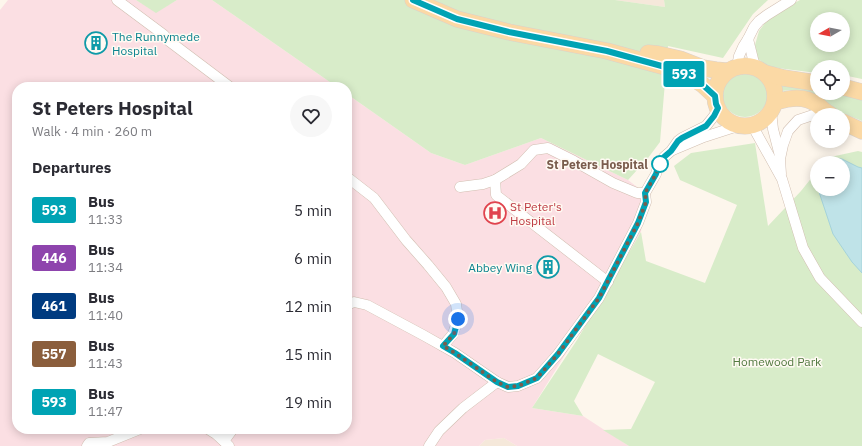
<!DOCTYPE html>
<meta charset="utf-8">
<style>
:root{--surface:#fff;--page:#f7f7f7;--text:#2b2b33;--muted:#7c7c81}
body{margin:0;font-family:"IBM Plex Sans",sans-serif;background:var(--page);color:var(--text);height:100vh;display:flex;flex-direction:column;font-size:15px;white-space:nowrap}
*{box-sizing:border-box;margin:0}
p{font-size:13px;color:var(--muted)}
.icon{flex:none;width:22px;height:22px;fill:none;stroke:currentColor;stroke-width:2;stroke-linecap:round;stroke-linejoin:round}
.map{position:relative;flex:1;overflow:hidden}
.panel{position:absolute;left:12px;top:82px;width:340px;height:352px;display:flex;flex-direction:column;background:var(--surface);border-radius:16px;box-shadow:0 2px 10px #0003}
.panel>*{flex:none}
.badge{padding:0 8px;border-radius:3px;font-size:14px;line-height:26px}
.needle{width:26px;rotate:261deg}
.fabs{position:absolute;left:810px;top:12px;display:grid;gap:8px}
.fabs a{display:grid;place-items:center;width:40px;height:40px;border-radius:50%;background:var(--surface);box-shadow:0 2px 10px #0003;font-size:20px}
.you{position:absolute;width:20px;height:20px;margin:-10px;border:3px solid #fff;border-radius:50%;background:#1a73e8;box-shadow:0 0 0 6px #1a73e833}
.map>.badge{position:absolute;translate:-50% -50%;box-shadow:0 0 0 2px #fff}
h2{padding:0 20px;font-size:15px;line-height:36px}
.round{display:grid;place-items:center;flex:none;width:42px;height:42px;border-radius:21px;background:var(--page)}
.headline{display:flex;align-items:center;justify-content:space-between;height:68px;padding:0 20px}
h1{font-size:19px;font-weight:700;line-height:30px}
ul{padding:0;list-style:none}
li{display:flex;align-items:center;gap:12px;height:48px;padding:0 20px}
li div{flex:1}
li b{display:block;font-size:15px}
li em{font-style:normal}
li .badge{min-width:44px;font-weight:700;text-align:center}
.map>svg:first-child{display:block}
.residential{fill:#f5e8da}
.medical{fill:#fbdfe3}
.green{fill:#d8ecc9;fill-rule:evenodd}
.water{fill:#bfe3e8;stroke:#a5d3da}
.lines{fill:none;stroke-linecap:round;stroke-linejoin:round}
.minor-casing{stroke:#d1beb0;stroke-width:11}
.primary-casing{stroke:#dad1cd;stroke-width:17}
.minor{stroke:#fff;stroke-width:10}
.primary{stroke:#fbd9a5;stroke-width:16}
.line-casing{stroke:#fff;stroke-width:9}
.line{stroke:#00a3b4;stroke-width:6}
.walk{stroke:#7a5c4d;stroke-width:4;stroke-dasharray:0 7.2}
.stop-dot{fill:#fff;stroke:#00a3b4;stroke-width:2}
.labels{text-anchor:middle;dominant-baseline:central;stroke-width:3;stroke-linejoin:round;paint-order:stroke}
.culture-label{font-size:12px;fill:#0d838f;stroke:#fffaf3;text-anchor:start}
.stop-label{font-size:12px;font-weight:bold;fill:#7a5c4d;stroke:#fffaf3;text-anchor:end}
.health-label{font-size:12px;fill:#be3a42;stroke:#fffaf3;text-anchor:start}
.park-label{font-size:12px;fill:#537a41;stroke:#fffaf3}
</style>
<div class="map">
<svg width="862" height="446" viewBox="0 0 862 446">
<rect width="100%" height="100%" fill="#fdf6ec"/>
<g class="residential">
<path d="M 615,0 L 664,0 L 665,7 Z"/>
<path d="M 504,438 L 517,446 L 479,446 L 485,440 Z"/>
</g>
<path class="medical" d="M 8,0 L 136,0 L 156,12 L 177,0 L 212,0 L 337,87 L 17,87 L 17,429 L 347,429 L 347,94 L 431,153 L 465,165 L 541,138 L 628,180 L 645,193 L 641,232 L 532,408 L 583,416 L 629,446 L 517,446 L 504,438 L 485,440 L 479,446 L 0,446 L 0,10 Z"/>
<g class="green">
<path d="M 136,0 L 177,0 L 156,13 Z"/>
<path d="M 212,0 L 615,0 L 665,7 L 664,0 L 768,0 L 753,14 L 723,58 L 668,46 L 660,142 L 648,158 L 628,180 L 541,138 L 465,165 L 431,153 L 347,94 L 347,87 L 337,87 Z"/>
<path d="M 800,0 L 862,0 L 862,79 L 843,75 L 843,67 L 817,67 L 817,73 L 785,69 L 767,66 L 757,58 L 755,45 L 759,31 L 771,15 ZM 817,19 L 843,19 L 843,45 L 817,45 Z"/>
<circle cx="745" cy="94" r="23"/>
<path d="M 781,84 L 817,89 L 817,93 L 835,93 L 862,99 L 862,121 L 840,112 L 821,99 L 809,93 L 792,90 L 781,91 Z"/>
<path d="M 755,143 L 768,226 L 801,191 L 813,176 L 815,165 L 817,164 L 817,189 L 843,189 L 843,163 L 819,163 L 826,158 L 858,151 L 862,152 L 862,446 L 629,446 L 603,430 L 631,429 L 655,382 L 598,354 L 574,401 L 583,416 L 532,408 L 577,340 L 641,232 L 646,261 L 705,283 L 737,205 L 680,180 L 674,166 L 691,153 Z"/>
</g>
<path class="water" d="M 826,158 L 842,159 L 858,167 L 862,168 L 862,273 L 852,262 L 833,234 L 818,189 L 843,189 L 843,163 L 819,163 Z"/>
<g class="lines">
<g class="minor-casing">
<g id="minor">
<path d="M 117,0 L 164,35 L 169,41 L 230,87"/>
<path d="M 748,39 L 755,67"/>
<path d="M 737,67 L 739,56 L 743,47 L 748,39 L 754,27 L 759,21 L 767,15 L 791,0"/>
<path d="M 771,111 L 773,129 L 780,156"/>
<path d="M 752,125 L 782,179 L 803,248 L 820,278 L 862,322"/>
<path d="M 673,150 L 704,137 L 741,125"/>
<path d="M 781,174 L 780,159 L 783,145 L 788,131 L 798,120 L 825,111"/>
<path d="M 347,177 L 374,198 L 406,240 L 428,265 L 446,287 L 456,304 L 458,319 L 453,334 L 443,346"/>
<path d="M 495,180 L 496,195 L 608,282"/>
<path d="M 460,187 L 483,184 L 495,180 L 521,164 L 534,150 L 548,148 L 574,161 L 613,183 L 637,193 L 645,193"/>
<path d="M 347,305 L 354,302 L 367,305 L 423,335 L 455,353 L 497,382 L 508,387 L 518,386 L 537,378 L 558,354 L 599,298 L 638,223 L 646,202 L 645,193 L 656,174 L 659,164 L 664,157 L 671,151 L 678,141 L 682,138 L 706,126 L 714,116 L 718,108"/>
<path d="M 208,429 L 216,434 L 229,446"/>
<path d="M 224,441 L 233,429"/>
<path d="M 87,446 L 89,443 L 108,442 L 140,429"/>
<path d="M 429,446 L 439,431 L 463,408 L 497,382"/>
</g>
</g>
<g class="primary-casing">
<g id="primary">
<path d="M 413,0 L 457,19 L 509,32 L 607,51 L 669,68 L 680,72 L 688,75 L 703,85 L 715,96"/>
<path d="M 648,53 L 658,54 L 680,59 L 703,68 L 716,70 L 727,71"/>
<circle cx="745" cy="96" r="30"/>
<path d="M 765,73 L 784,78 L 817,83"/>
<path d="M 843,87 L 862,92"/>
<path d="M 775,102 C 790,98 804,95 818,105 C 822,109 826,112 831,115"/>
<path d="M 843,122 L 862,131"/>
</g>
</g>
<use href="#minor" class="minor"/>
<use href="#primary" class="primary"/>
</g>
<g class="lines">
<g class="line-casing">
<path id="line" d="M 413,0 L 457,19 L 509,32 L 607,51 L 669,68 L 680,72 L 688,75 L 703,85 L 715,96 L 716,104 L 718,108 L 714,116 L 706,126 L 682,138 L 678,141 L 671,151 L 664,157 L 659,164 L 656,174 L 645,193 L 646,202 L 638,223 L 599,298 L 558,354 L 537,378 L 518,386 L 508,387 L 497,382 L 455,353 L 443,346 L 454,334 L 458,319"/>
</g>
<use href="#line" class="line"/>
<path class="walk" d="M 458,319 L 454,334 L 443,346 L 455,353 L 497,382 L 508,387 L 518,386 L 537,378 L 558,354 L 599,298 L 638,223 L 646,202 L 645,193 L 656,174 L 660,164"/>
</g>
<defs>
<g id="building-ring" transform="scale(1.15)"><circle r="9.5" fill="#fffaf3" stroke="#0f9aa8" stroke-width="1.5"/><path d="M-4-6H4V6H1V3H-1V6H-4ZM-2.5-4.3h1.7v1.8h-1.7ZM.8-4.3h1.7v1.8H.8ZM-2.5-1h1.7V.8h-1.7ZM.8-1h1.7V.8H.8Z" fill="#0f9aa8"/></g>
<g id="hospital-ring" transform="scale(1.15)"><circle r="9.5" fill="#fffaf3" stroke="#e0444e" stroke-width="1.5"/><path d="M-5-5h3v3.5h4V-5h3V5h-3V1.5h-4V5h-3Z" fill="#e0444e"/></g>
</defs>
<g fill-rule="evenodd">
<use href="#building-ring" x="96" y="43"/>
<use href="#hospital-ring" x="495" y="213"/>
<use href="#building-ring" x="548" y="267"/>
</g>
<circle class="stop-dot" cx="660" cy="164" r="8"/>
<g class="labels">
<g class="culture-label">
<text x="112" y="36">The Runnymede<tspan x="112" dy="14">Hospital</tspan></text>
<text x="532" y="267" text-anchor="end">Abbey Wing</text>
</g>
<g class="stop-label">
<text x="648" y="164">St Peters Hospital</text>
</g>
<g class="health-label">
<text x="510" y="206">St Peter's<tspan x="510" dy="14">Hospital</tspan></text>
</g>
<g class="park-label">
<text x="777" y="361">Homewood Park</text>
</g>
</g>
</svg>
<div class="fabs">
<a><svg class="needle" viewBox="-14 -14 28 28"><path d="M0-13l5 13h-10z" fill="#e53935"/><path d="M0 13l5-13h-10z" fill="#7c7c81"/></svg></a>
<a><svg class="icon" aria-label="locate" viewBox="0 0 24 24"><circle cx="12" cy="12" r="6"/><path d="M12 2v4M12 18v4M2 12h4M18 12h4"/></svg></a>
<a>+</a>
<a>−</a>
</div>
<div class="you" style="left:458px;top:319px"></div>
<b class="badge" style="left:684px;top:74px;background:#00a3b4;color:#fff">593</b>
<section class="panel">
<div class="headline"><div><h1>St Peters Hospital</h1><p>Walk · 4 min · 260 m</p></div><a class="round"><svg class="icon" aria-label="heart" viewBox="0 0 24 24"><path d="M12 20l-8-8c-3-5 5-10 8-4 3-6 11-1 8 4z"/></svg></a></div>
<h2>Departures</h2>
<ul>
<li><span class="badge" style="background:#00a3b4;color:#fff">593</span><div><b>Bus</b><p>11:33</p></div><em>5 min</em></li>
<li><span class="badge" style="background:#8e44ad;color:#fff">446</span><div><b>Bus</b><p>11:34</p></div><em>6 min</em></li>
<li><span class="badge" style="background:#003b80;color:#fff">461</span><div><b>Bus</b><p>11:40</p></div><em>12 min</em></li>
<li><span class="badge" style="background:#8b5e3c;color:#fff">557</span><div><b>Bus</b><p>11:43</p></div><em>15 min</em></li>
<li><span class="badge" style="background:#00a3b4;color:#fff">593</span><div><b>Bus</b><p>11:47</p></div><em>19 min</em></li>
</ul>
</section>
</div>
